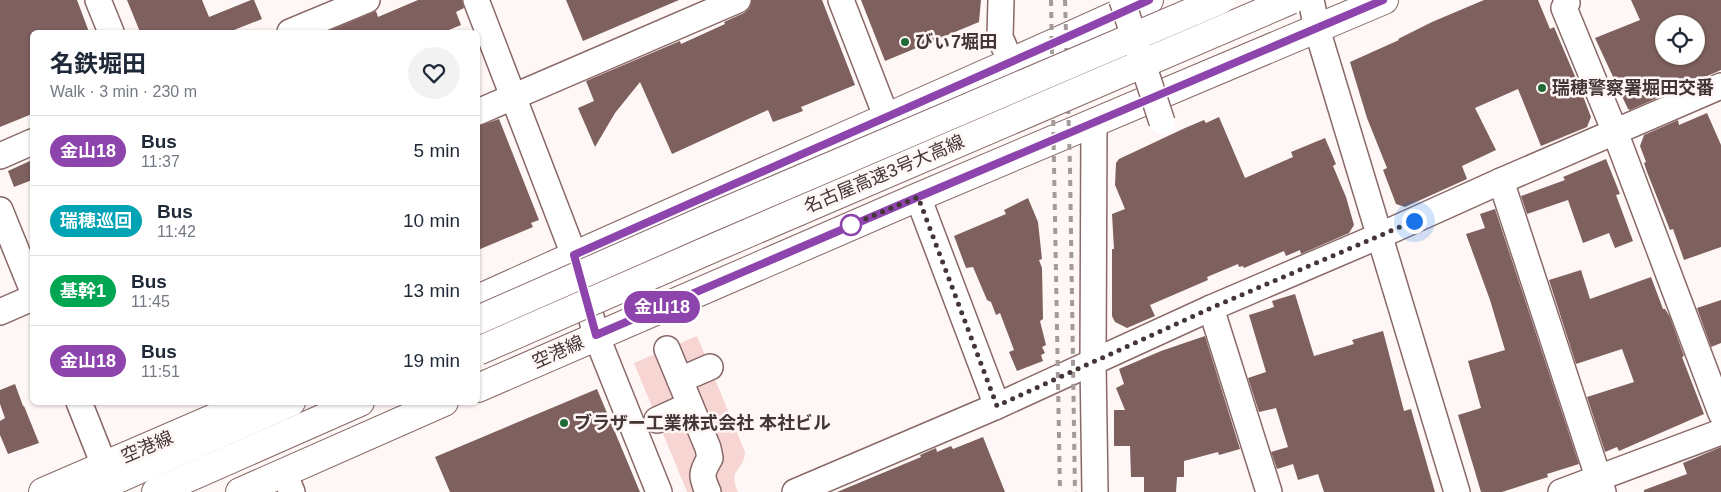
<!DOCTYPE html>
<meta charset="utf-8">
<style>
:root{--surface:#fff;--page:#f2f2f3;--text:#1f2937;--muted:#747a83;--line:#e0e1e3}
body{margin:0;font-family:Arial,"Noto Sans JP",sans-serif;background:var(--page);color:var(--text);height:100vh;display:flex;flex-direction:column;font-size:19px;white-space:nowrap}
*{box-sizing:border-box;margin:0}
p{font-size:16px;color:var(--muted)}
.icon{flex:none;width:28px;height:28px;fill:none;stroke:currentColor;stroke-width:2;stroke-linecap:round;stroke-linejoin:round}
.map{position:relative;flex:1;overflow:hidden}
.drawer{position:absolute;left:30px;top:30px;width:450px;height:375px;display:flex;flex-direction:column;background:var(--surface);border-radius:8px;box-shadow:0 1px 4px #0004}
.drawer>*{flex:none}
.badge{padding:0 10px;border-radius:16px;font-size:18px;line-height:32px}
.buttons{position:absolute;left:1655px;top:15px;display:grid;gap:10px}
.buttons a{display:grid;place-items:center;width:50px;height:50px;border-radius:50%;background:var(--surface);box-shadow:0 1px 4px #0004;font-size:25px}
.you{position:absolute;width:25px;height:25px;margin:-12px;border:4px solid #fff;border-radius:50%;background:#1a73e8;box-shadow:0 0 0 8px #1a73e833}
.map>.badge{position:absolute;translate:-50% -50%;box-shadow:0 0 0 2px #fff}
.round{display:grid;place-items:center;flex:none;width:52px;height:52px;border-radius:26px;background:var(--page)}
.summary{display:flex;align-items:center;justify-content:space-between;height:85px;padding:0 20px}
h1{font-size:24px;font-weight:700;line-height:38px}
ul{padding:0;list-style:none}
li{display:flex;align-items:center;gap:15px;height:70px;padding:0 20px;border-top:1px solid var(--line)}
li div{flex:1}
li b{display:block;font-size:19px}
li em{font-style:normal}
li .badge{min-width:55px;font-weight:700;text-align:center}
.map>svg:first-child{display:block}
.green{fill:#f6d5d3}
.building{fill:#7e605e;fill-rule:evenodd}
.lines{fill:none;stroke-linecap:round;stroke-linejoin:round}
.minor-casing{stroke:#886967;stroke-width:28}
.major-casing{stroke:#886967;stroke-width:30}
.highway-casing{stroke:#886967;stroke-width:30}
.minor{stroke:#fff;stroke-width:25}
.major{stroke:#fff;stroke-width:28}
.highway{stroke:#fff;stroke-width:28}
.rail{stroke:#a49a99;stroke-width:4;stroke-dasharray:6 6;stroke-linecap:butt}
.minor-bridge-casing{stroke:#886967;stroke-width:28;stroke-linecap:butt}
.highway-bridge-casing{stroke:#886967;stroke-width:30;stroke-linecap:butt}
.minor-bridge{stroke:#fff;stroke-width:25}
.highway-bridge{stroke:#fff;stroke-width:28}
.line-casing{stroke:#fff;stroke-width:11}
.line{stroke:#8e44ad;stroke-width:8}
.walk{stroke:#443635;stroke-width:5;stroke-dasharray:0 9}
.poi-dot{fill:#1f6937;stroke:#fef7f6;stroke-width:2}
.stop-dot{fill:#fff;stroke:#8e44ad;stroke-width:2.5}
.labels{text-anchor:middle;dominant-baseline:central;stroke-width:5;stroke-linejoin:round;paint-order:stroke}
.poi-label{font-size:18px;font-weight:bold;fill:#443635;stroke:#fef7f6;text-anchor:start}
.street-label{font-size:18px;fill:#443635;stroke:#fef7f6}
</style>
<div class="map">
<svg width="1721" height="492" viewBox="0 0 1721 492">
<rect width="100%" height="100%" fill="#fef7f6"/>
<path class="green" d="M 697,336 L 745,452 C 744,472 727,468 738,492 L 687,492 L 634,363 Z"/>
<g class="building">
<path d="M 0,0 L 77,0 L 89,32 L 32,32 L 32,114 L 0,127 Z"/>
<path d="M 127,0 L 202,0 L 209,17 L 251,0 L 254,0 L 262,19 L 229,32 L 140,32 Z"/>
<path d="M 418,0 L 462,0 L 464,8 L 456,12 L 461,25 L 444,32 L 326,32 L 376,11 L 378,17 Z"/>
<path d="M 566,0 L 679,0 L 583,41 Z"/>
<path d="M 752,0 L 822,0 L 855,85 L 801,107 L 803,111 L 773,122 L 768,110 L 672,154 L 640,82 L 615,113 L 595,147 L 578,108 L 594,101 L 586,81 L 680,41 L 681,44 L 725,24 L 724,22 L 744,13 L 749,9 Z"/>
<path d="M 861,0 L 981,0 L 979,22 L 885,61 Z"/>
<path d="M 1484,0 L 1538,0 L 1550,29 L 1554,27 L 1580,88 L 1591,117 L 1587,127 L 1541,146 L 1518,89 L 1475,108 L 1496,150 L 1462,166 L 1467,179 L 1405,207 L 1396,204 L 1383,170 L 1387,168 L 1367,118 L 1350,62 L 1399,40 L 1398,39 L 1432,22 Z"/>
<path d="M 1631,0 L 1721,0 L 1721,70 L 1630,110 L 1628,109 L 1595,38 L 1640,20 ZM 1664,24 L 1696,24 L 1696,56 L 1664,56 Z"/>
<path d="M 1707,113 L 1721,145 L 1721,247 L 1684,260 L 1673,229 L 1670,230 L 1647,172 L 1644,163 L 1646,162 L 1640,146 L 1644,135 L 1678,120 L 1679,125 Z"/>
<path d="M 1219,117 L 1245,178 L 1293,157 L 1291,152 L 1325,138 L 1336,164 L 1333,166 L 1346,197 L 1354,225 L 1349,233 L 1301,254 L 1300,250 L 1286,256 L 1284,251 L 1244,268 L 1243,266 L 1239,267 L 1238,264 L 1207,277 L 1208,280 L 1150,305 L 1155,316 L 1127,328 L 1115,322 L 1112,316 L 1112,249 L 1114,249 L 1112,214 L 1125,209 L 1115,185 L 1116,163 L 1119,159 L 1185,128 L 1204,120 L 1206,123 Z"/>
<path d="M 499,119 L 539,220 L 531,223 L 533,227 L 478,250 L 478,126 Z"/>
<path d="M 1606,159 L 1620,194 L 1616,195 L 1633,241 L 1615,248 L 1609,233 L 1583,243 L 1568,200 L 1527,214 L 1521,196 L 1565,180 L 1563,177 Z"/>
<path d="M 32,160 L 32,180 L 14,187 L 8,171 Z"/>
<path d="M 1028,198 L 1038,222 L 1042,259 L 1039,260 L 1042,268 L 1043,319 L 1040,321 L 1046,345 L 1042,347 L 1045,353 L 1041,355 L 1043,361 L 1017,371 L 1009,352 L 1014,350 L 1000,313 L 996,315 L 991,302 L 987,300 L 973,267 L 966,268 L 954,236 L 1006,214 L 1004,210 Z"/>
<path d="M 1495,209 L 1579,464 L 1547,474 L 1548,477 L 1502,492 L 1481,492 L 1458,415 L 1481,408 L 1468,361 L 1505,350 L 1490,300 L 1466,234 L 1485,228 L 1480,214 Z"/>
<path d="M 1581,270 L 1590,299 L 1651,277 L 1663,309 L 1665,309 L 1670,317 L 1684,356 L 1682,357 L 1704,414 L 1619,451 L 1617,447 L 1605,452 L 1587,397 L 1634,382 L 1622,349 L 1576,364 L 1549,280 Z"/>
<path d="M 1295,294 L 1314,356 L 1354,344 L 1352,340 L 1383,331 L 1404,411 L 1411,409 L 1435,492 L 1324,492 L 1318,474 L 1298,480 L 1293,464 L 1277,469 L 1271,452 L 1288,447 L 1276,408 L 1259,412 L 1248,378 L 1266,372 L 1249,315 L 1274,307 L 1272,301 Z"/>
<path d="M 1721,300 L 1721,343 L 1711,347 L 1697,308 Z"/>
<path d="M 1205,336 L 1240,449 L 1219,455 L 1218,452 L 1184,461 L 1184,477 L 1177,477 L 1176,492 L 1144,492 L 1144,477 L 1131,477 L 1130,446 L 1114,446 L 1114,410 L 1125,410 L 1116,388 L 1124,384 L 1119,369 L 1161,351 Z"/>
<path d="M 15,384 L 23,406 L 24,406 L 39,443 L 8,454 L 0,435 L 0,421 L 5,418 L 0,404 L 0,390 Z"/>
<path d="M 597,389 L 640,492 L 450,492 L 435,457 Z"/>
<path d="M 983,437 L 1005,492 L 837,492 L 921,457 L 920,455 L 936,448 L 937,452 L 951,446 L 953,449 Z"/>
<path d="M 1721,447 L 1721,492 L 1644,492 L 1644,490 L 1687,474 L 1683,463 Z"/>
</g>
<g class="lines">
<g class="minor-casing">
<g id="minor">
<path d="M 98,0 L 111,32"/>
<path d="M 476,0 L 574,255 L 596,335 L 659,492"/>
<path d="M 841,0 L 886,116"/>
<path d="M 1001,0 L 1000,37 L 1011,63"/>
<path d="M 1311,0 L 1317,29 L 1457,492"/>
<path d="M 1566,0 L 1567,3 L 1564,8 L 1615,132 L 1721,413"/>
<path d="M 290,32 L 367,0"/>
<path d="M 478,112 L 738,0"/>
<path d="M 1094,124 L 1093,362 L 1095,492"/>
<path d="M 0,156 L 32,142"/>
<path d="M 1501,181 L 1603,492"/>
<path d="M 918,197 L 997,406"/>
<path d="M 0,210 L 32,289"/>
<path d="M 1211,308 L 1269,492"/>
<path d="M 0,312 L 32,298"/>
<path d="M 667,349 L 708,448 L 710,458 C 701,473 701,476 708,492"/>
<path d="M 680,380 L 710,367"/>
<path d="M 79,402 L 104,465"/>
<path d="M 657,420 L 690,405"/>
<path d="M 284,473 L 292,492"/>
<path d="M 795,492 L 997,406 L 1211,308 L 1379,236 L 1501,181 L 1721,86"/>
<path d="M 1561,492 L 1721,432"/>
</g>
</g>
<g class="major-casing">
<g id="major">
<path d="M 478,299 C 700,198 926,102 1149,0"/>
<path d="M 478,388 L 918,197 L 1384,0"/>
<path d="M 43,492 L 251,402"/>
<path d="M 240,492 L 444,402"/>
</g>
</g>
<g class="highway-casing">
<g id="highway">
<path d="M 88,492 L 291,402"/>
<path d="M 156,492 L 360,402"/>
</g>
</g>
<use href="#minor" class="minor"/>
<use href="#major" class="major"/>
<use href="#highway" class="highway"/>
<g class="rail">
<path d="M 1051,0 L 1060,492"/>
<path d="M 1065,0 L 1070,168 L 1075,492"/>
</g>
<g class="minor-bridge-casing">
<path id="minor-bridge" d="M 1122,0 L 1162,122"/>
</g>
<g class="highway-bridge-casing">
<g id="highway-bridge">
<path d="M 478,320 L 705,220 L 1220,0"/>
<path d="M 478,351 L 718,246 L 1291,0"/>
</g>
</g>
<use href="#minor-bridge" class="minor-bridge"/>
<use href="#highway-bridge" class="highway-bridge"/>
</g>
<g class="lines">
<g class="line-casing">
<path id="line" d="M 1149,0 C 958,87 766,169 574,255 L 596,335 L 918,197 L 1383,0"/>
</g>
<use href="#line" class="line"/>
<path class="walk" d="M 851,225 L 846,227 L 918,197 L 997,406 L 1211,308 L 1414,221"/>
</g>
<g class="poi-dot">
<circle cx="905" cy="42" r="5"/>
<circle cx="1542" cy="88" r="5"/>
<circle cx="564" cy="423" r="5"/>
</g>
<circle class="stop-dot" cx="851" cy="225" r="10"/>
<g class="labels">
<g class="poi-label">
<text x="915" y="42">びぃ7堀田</text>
<text x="1552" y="88">瑞穂警察署堀田交番</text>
<text x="574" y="423">ブラザー工業株式会社 本社ビル</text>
</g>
<g class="street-label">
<text transform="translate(884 174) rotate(-23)">名古屋高速3号大高線</text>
<text transform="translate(558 352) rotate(-24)">空港線</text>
<text transform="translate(147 447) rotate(-23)">空港線</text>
</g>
</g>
</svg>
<div class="buttons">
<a><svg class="icon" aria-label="locate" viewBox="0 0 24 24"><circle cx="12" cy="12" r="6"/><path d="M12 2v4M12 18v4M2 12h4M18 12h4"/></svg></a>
</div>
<div class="you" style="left:1414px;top:221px"></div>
<b class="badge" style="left:662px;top:307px;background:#8e44ad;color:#fff">金山18</b>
<section class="drawer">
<div class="summary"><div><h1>名鉄堀田</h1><p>Walk · 3 min · 230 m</p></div><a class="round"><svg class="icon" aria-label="heart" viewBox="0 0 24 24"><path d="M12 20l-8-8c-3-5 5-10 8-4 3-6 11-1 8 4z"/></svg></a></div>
<ul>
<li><span class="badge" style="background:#8e44ad;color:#fff">金山18</span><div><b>Bus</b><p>11:37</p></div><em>5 min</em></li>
<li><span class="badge" style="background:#00a3b4;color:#fff">瑞穂巡回</span><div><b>Bus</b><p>11:42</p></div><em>10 min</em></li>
<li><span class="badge" style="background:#00a651;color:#fff">基幹1</span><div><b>Bus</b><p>11:45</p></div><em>13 min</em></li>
<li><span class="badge" style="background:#8e44ad;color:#fff">金山18</span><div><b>Bus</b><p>11:51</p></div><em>19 min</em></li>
</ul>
</section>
</div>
